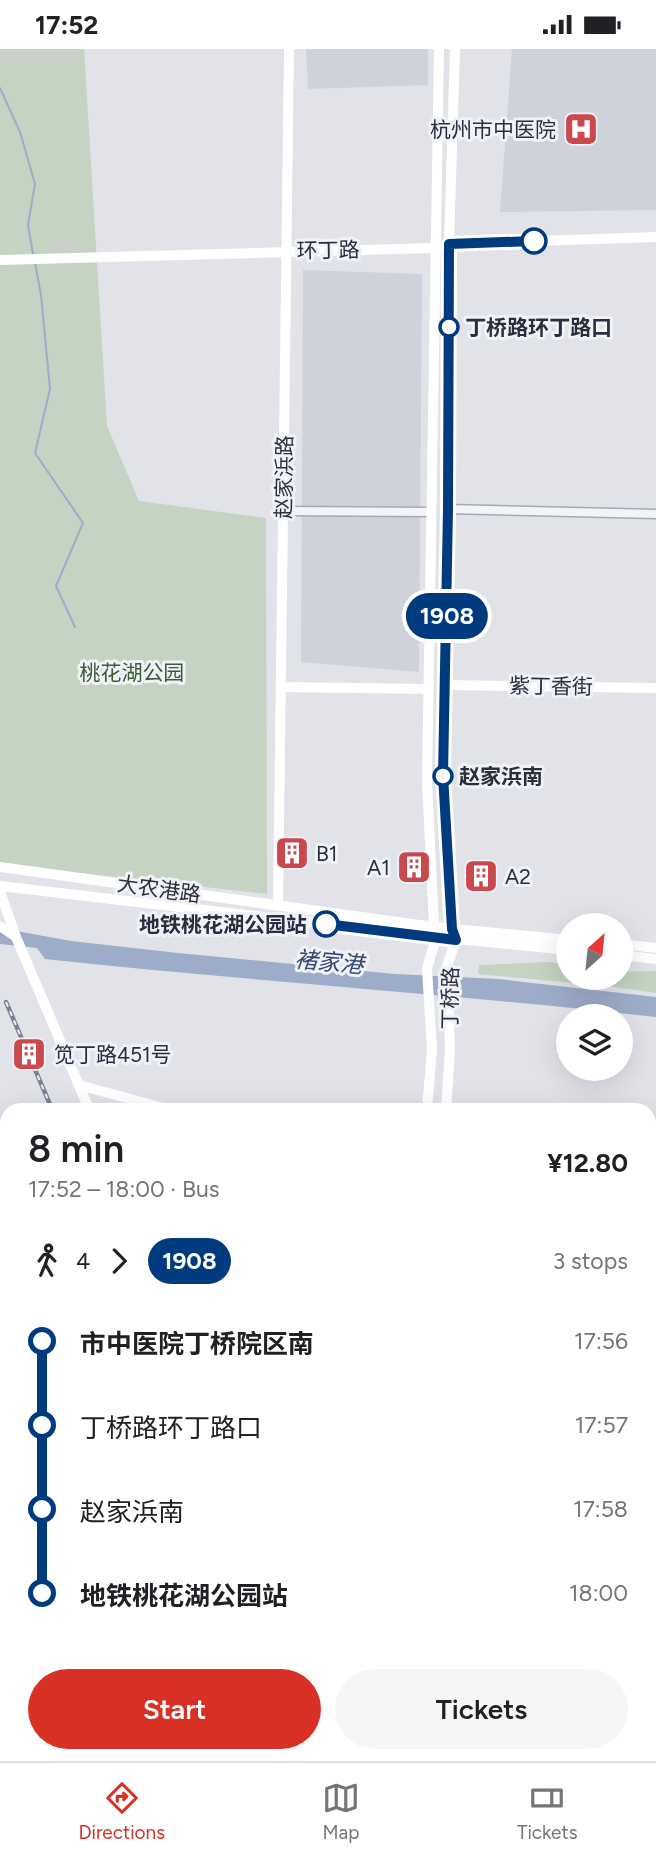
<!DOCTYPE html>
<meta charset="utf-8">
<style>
:root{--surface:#fff;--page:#f6f6f6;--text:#202124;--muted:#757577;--line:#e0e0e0;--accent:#d93025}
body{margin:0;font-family:Figtree,"Noto Sans SC",sans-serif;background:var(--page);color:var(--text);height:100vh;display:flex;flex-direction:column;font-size:26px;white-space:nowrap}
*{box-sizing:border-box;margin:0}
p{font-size:23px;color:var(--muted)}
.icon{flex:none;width:38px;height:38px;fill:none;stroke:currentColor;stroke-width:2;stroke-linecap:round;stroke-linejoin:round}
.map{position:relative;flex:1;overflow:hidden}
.panel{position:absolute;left:0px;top:1054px;width:656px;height:660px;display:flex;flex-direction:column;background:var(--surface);border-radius:21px 21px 0 0;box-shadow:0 7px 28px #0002}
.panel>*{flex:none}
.badge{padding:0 14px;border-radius:23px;font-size:24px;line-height:46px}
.needle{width:46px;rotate:27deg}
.buttons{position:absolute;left:556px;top:864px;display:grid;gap:14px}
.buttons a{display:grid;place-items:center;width:77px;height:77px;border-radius:50%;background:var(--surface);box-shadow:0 7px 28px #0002;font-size:35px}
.map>.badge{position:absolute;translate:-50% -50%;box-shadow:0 0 0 4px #fff}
.legs{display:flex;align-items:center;gap:10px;height:77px;padding:0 28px;font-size:23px}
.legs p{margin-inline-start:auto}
.summary{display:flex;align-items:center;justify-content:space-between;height:119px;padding:0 28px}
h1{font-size:38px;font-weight:600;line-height:52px}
.cta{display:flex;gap:14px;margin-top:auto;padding:14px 28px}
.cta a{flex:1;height:80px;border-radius:42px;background:var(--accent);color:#fff;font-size:28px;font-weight:600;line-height:80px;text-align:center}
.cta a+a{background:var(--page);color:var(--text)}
ul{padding:0 28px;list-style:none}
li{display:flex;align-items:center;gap:24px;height:84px;font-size:26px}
li i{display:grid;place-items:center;width:10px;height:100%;margin:0 9px;background:currentColor}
li i::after{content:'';width:18px;height:18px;margin:-9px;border:5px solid;border-radius:50%;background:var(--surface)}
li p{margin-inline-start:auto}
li:first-child i{background:linear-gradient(#0000 50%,currentColor 0)}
li:last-child i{background:linear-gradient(currentColor 50%,#0000 0)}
.status{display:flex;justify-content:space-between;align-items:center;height:49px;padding:0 35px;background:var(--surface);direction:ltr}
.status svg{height:19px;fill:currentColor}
.menu{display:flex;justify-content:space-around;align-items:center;height:98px;border-top:2px solid var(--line);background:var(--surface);font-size:19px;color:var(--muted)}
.menu a{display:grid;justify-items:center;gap:4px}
.menu .selected{color:var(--accent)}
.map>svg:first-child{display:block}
.built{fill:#cfd2db}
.green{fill:#c4d3c2}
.water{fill:#9dacc8}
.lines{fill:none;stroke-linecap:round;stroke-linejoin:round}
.stream{stroke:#9dacc8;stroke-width:2}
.street-casing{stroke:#a6a9b3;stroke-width:11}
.primary-casing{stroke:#a0a6b4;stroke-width:16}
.street{stroke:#f3f4f7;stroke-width:8}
.secondary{stroke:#fff;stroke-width:10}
.primary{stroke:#fff;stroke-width:12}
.rail-casing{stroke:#7b8192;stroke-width:4.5}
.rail{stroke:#f0f2f7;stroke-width:2;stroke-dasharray:5;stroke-linecap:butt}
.line-1-casing{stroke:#fff;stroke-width:16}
.line-1{stroke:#003b80;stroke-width:10}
.stop-1-dot{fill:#fff;stroke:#003b80;stroke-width:3.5}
.labels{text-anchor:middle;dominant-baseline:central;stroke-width:6;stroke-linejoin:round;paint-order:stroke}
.poi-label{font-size:21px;fill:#2a2f40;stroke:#f0f2f7;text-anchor:start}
.street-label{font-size:21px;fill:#2a2f40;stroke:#f0f2f7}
.stop-label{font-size:21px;font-weight:bold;fill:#2a2f40;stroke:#f0f2f7;text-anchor:start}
.park-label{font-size:21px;fill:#3a5c37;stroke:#f0f2f7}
.water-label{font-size:23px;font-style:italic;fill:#354973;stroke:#f0f2f7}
</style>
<div class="status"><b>17:52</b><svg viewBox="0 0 49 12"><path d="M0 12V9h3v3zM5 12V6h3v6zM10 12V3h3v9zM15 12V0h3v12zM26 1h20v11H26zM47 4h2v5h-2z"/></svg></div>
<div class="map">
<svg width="656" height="1712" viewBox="0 0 656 1712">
<rect width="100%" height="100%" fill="#e1e3e9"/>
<g class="built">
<path d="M 306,0 L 428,0 L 428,36 L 308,40 Z"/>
<path d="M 512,0 L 656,0 L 656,161 L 500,163 Z"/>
<path d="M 303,221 L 422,225 L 419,623 L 301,613 Z"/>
</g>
<g class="green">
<path d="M 0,0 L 84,0 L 107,377 L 139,452 L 266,469 L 267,845 L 0,815 Z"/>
<path d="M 550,913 L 569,917 L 569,929 L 621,929 L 621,923 L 656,922 L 656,944 L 607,937 L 478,925 L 479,916 Z"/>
</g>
<g class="water">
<path d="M 0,879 L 71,892 L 178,904 L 395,925 L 498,930 L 656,948 L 656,968 C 453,945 248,932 45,910 L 37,899 L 0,895 Z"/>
<path d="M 7,1125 L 7,1447 L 0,1467 L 0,1356 L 3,1336 L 3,1299 L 6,1292 L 4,1262 L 0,1255 L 0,1126 Z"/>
</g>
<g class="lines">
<g class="stream">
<path d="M 0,39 L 20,83 L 35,135 L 28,176 L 33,205"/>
<path d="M 35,214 L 41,246 L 50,340 L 35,404 L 83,474 L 56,537 L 75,578"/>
</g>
<g class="street-casing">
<g id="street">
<path d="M 448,460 L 656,465"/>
<path d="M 283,462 L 431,463"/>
<path d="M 649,1101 L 654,1101"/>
</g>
</g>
<g class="primary-casing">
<g id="primary">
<path d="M 649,1546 L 656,1541"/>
<path d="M 649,1568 L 656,1562"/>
<path d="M 440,1712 L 447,1706"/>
<path d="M 476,1712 L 482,1706"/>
</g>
</g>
<use href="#street" class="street"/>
<g class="secondary">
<path d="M 0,211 L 434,199 L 449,195 L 656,188"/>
<path d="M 446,636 L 656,639"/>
<path d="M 281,638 L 428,640"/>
<path d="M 0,818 L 434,878 L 569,891"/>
<path d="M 0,837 L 436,888 L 569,901"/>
<path d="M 0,843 L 16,888 L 89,1060"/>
<path d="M 278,856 L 289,0"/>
<path d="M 0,877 L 16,888"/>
<path d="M 621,895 L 656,899"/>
<path d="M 621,906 L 656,910"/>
<path d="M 79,1036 L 167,1060"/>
<path d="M 427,1060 L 432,1000 L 427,920 L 436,888 L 434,878 L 427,732 L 439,0"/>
<path d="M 446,1060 L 450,1001 L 447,917 L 456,891 L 452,880 L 443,726 L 448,460 L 449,195 L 455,0"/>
<path d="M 649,1195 L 656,1197"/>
<path d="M 457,1706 L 460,1712"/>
</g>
<use href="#primary" class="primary"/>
<g class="rail-casing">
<g id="rail">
<path d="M 6,953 L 52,1060"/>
<path d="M 0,1686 L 7,1673"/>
</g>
</g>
<use href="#rail" class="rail"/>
</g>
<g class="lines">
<g class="line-1-casing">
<path id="line-1" d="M 326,875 L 456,891 L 452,880 L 443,726 L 448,460 L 449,195 L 534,192"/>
</g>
<use href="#line-1" class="line-1"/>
</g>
<defs>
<g id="hospital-square" transform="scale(1.75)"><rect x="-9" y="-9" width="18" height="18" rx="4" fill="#ca494d" stroke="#f0f2f7"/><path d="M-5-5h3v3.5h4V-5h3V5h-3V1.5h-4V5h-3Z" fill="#fff"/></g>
<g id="building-square" transform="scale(1.75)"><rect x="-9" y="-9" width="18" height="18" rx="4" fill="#ca494d" stroke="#f0f2f7"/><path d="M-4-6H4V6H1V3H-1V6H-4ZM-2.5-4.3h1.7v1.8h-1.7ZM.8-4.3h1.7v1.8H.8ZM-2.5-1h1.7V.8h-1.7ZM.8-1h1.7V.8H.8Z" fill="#fff"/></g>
</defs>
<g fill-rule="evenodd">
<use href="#hospital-square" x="581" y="80"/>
<use href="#building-square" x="292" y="804"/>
<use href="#building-square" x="414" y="818"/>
<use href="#building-square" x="481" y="827"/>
<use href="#building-square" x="29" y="1005"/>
</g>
<g class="stop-1-dot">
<circle cx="534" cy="192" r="12"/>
<circle cx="449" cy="278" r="9"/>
<circle cx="443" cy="727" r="9"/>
<circle cx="326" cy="875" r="12"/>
</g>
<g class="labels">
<g class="poi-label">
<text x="556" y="80" text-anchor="end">杭州市中医院</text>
<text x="316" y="804">B1</text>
<text x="390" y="818" text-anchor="end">A1</text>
<text x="505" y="827">A2</text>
<text x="54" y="1005">笕丁路451号</text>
</g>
<g class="street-label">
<text transform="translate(328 201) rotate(-1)">环丁路</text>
<text transform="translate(284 428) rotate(-89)">赵家浜路</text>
<text transform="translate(551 637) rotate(1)">紫丁香街</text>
<text transform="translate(159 840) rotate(8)">大农港路</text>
<text transform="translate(450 949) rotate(-89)">丁桥路</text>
</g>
<g class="stop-label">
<text x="465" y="278">丁桥路环丁路口</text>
<text x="459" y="727">赵家浜南</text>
<text x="307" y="875" text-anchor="end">地铁桃花湖公园站</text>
</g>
<g class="park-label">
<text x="132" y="623">桃花湖公园</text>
</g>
<g class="water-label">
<text transform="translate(329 913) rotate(5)">褚家港</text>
</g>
</g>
</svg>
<div class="buttons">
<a><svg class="needle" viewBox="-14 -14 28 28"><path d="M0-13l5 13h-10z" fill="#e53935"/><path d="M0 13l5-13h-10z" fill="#757577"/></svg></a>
<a><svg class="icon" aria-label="layers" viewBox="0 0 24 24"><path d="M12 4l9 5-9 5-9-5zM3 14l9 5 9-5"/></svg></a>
</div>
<b class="badge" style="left:447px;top:567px;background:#003b80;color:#fff">1908</b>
<section class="panel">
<div class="summary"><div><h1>8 min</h1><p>17:52 – 18:00 · Bus</p></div><b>¥12.80</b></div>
<div class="legs"><svg class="icon" aria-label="walk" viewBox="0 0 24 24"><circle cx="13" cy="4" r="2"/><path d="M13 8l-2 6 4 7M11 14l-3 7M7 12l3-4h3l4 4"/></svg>4<svg class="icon" aria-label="forward" viewBox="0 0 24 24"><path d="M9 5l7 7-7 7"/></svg><b class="badge" style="background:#003b80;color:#fff">1908</b><p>3 stops</p></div>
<ul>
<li><i style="color:#003b80"></i><b>市中医院丁桥院区南</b><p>17:56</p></li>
<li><i style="color:#003b80"></i><span>丁桥路环丁路口</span><p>17:57</p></li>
<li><i style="color:#003b80"></i><span>赵家浜南</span><p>17:58</p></li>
<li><i style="color:#003b80"></i><b>地铁桃花湖公园站</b><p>18:00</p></li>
</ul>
<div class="cta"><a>Start</a><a>Tickets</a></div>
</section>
</div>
<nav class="menu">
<a class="selected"><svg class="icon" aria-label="directions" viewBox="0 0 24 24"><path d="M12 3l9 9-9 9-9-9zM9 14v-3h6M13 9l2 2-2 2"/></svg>Directions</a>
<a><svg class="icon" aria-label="map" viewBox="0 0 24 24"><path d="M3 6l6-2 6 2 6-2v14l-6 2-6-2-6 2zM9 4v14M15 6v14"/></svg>Map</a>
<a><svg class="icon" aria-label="tickets" viewBox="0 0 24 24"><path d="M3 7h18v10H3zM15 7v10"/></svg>Tickets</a>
</nav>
